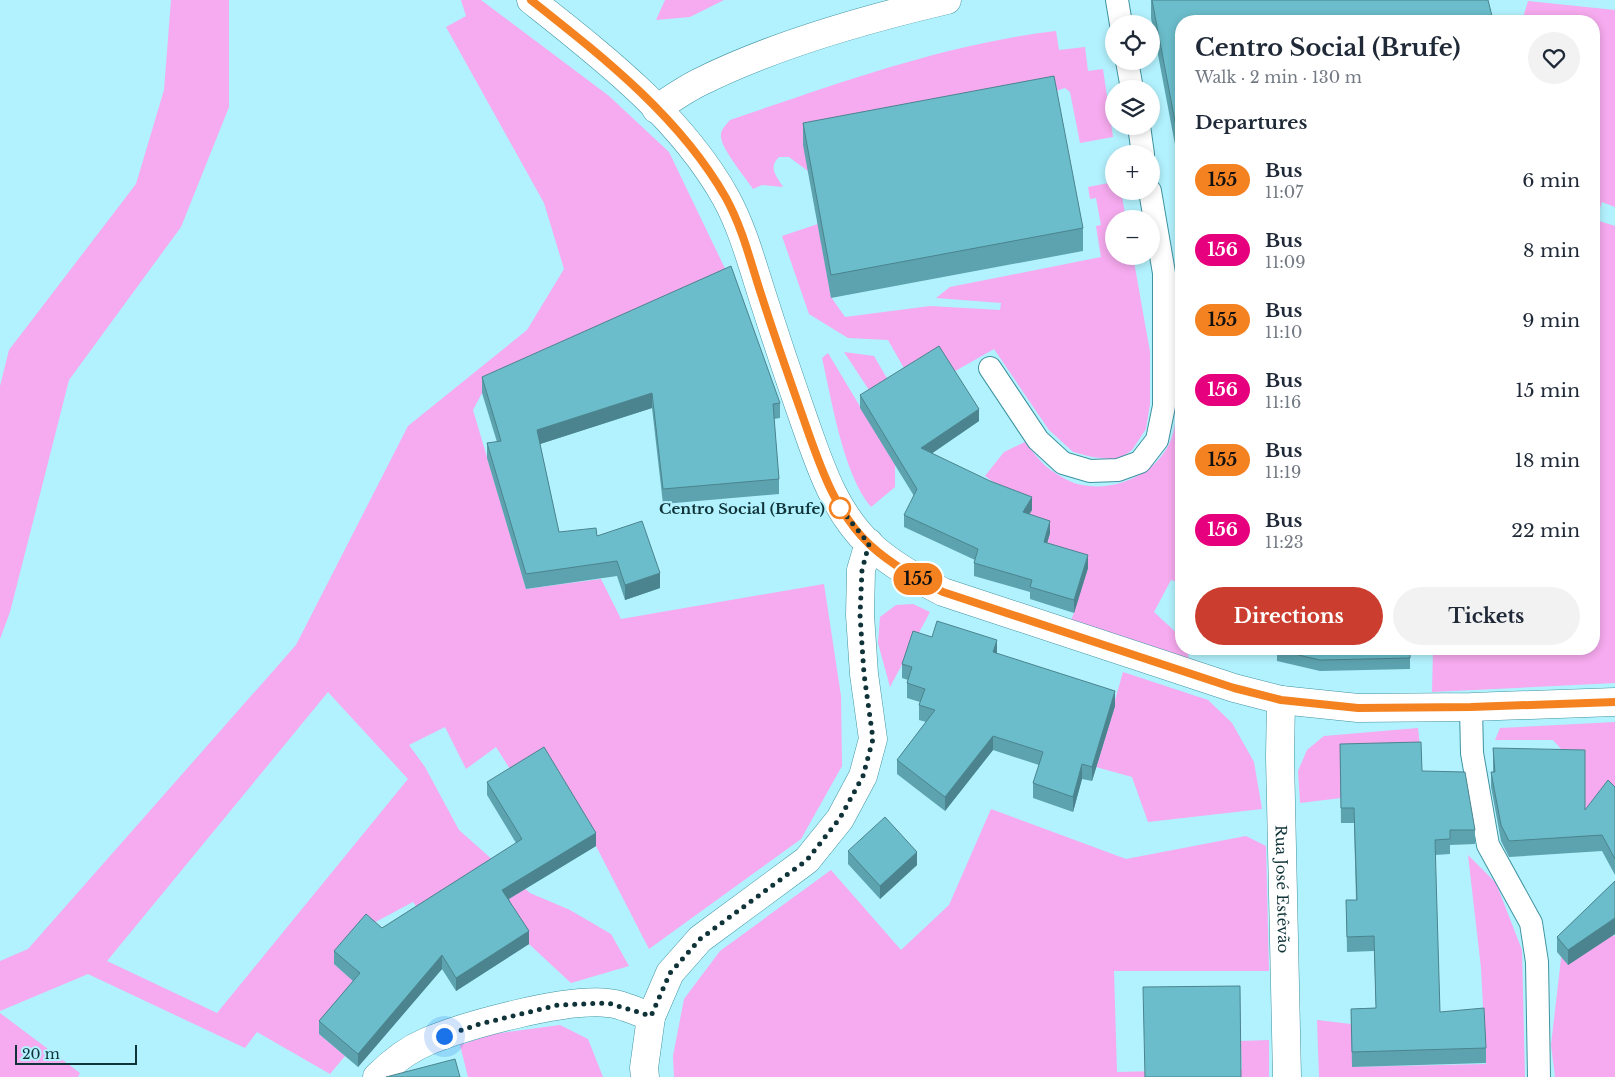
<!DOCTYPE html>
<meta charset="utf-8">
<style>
:root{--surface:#fff;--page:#f2f2f3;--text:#1f2937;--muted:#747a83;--accent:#cb3e2f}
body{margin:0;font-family:"Libre Baskerville",serif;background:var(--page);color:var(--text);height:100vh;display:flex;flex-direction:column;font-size:19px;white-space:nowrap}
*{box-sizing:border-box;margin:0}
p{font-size:16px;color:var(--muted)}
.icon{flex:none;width:28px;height:28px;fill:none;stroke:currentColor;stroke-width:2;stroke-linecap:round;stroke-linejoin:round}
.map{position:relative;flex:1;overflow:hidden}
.side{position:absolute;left:1175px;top:15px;width:425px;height:640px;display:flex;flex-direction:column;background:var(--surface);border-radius:20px;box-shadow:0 2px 8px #0003}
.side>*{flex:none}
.badge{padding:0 10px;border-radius:16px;font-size:18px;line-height:32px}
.controls{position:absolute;left:1105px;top:15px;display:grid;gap:10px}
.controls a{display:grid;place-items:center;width:55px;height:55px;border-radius:50%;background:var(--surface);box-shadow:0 2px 8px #0003;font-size:25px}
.scale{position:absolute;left:15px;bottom:12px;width:122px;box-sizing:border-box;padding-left:5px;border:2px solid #0f3338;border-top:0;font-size:14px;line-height:18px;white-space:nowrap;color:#0f3338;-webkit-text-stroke:4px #b2f2fe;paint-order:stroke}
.you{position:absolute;width:25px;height:25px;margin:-12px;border:4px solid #fff;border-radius:50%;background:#1a73e8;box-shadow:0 0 0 8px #1a73e833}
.map>.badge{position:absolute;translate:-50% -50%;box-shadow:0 0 0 2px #fff}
h2{padding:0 20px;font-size:19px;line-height:45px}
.round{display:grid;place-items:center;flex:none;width:52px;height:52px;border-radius:26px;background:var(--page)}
.overview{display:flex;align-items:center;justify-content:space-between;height:85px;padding:0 20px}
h1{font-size:24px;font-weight:700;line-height:38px}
.action{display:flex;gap:10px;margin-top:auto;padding:10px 20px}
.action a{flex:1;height:58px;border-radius:30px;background:var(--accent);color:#fff;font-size:20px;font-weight:700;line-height:58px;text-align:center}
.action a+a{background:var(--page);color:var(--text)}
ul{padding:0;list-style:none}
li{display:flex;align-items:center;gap:15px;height:70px;padding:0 20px}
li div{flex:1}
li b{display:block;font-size:19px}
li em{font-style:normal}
li .badge{min-width:55px;font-weight:700;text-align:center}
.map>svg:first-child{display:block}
.green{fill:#f6aaef;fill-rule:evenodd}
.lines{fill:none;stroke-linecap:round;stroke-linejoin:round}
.lane-casing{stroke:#3f93a1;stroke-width:24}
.street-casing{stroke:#3f93a1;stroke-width:29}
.secondary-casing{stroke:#3f93a1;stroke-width:29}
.lane{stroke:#fff;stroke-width:22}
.street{stroke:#fff;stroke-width:28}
.secondary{stroke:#fff;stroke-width:28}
.wall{fill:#5ca3af}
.shaded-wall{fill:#4b848e}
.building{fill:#6bbdcb;stroke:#4b848e}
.line-casing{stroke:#fff;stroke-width:11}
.line{stroke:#f58220;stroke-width:8}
.walk{stroke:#0f3338;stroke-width:5;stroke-dasharray:0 9}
.stop-dot{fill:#fff;stroke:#f58220;stroke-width:2.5}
.labels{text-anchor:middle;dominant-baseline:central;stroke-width:4;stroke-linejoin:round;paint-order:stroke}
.stop-label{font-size:15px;font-weight:bold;fill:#0f3338;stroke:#b2f2fe;text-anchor:end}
.street-label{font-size:15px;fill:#0f3338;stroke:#b2f2fe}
</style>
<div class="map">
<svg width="1615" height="1077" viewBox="0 0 1615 1077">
<rect width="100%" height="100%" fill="#b2f2fe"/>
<g class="green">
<path d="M 171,0 L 229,0 L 229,107 L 181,227 L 69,380 L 10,612 L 0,639 L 0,386 L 9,350 L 136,184 L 164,90 Z"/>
<path d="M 461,0 L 481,0 L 609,96 L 669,152 L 731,281 L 482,393 L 473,410 L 526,589 L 601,579 L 621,619 L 824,584 L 841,696 L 842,766 L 801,839 L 649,949 L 596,846 L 544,761 L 515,777 L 496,747 L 466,769 L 445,727 L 409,745 L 425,767 L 459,830 L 530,893 L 570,910 L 611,934 L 629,966 L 571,983 L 529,944 L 485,876 L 423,916 L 413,902 L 366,927 L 334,964 L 360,987 L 319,1034 L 345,1056 L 330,1074 L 257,1032 L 245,1048 L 88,974 L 0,1011 L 0,961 L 28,949 L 296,645 L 408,426 L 527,330 L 564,269 L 544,203 L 446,27 L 466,16 ZM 328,692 L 408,779 L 217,1013 L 107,961 Z"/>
<path d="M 665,0 L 724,0 L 690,17 L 656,20 Z"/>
<path d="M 1528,1 L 1615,10 L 1615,207 L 1602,202 L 1596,220 L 1615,226 L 1615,683 L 1432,692 L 1433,649 L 1594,649 L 1594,21 L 1522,21 Z"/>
<path d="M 1056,31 L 1059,50 L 1085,47 L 1088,71 L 1103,69 L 1113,137 L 1080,143 L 1070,92 L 1065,88 L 808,171 L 789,157 L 779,157 C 768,168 776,175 783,187 L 762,185 L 753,189 C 746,178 722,150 721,137 C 720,130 726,125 730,120 C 836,84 944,44 1056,31 Z"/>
<path d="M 1114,182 L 1114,191 L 1121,191 L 1126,219 L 1114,219 L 1114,256 L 1133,256 L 1150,352 L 1150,404 L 1146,429 L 1132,450 L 1118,460 L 1092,457 L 1073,452 L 1049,430 L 994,349 L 950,374 L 909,377 L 888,340 L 848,338 L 809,314 L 782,236 L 818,224 L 831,297 L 845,317 L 930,306 L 1000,310 L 1001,303 L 936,298 L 950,287 L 1101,257 L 1096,226 L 1101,225 L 1096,198 L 1090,199 L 1088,187 Z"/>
<path d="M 1178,345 L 1181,349 L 1181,583 L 1171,580 L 1154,612 L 1181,637 L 1181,649 L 1187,649 L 1189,659 L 1071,620 L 1074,613 L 1044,554 L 1023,525 L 1032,510 L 985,476 L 1004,452 L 1025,442 C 1033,452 1043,466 1054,472 C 1061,477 1073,484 1082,485 C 1118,492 1160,472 1172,437 C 1180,412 1177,372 1178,345 Z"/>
<path d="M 844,352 L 874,356 L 892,387 L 875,399 Z"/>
<path d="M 828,353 L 895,465 L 895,487 L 871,507 C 843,474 832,401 822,358 Z"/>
<path d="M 913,604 L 930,612 L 890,687 L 878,643 L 880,617 L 896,605 Z"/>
<path d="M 1123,672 L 1208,700 L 1232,723 L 1254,762 L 1262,809 L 1148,822 L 1132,777 L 1096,767 Z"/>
<path d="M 1615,722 L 1615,787 L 1602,805 L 1615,820 L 1593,851 L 1594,814 L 1585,815 L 1562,765 L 1561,749 L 1553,740 L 1495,740 L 1500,728 Z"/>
<path d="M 1418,728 L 1421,757 L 1341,798 L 1300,803 L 1298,771 L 1307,750 L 1324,736 Z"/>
<path d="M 991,809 L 1126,859 L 1246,836 L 1266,846 L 1269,971 L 1114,971 L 1117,1072 L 1242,1069 L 1241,1041 L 1269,1040 L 1269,1077 L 674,1077 L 673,1056 L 684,999 L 720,951 L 831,870 L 901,950 L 949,905 Z"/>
<path d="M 1468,855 L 1496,883 L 1522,950 L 1525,1077 L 1319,1077 L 1317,1020 L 1351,1024 L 1353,1067 L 1486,1064 L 1481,968 Z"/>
<path d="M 1582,928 L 1615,936 L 1615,1077 L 1555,1077 L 1551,1045 L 1562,950 Z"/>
<path d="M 0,1013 L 80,1073 L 78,1077 L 0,1077 Z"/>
<path d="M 560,1025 L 588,1039 L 603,1077 L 468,1077 L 460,1045 L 493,1034 Z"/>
</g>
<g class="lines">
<g class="lane-casing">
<g id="lane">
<path d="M 1117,0 L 1121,24"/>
<path d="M 1127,61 L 1132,89"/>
<path d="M 1139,126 L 1143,154"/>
<path d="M 990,368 L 1038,440 L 1063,463 L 1090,471 L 1118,470 L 1140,462 L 1157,440 L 1164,406 L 1164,273 L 1150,191"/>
<path d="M 1471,707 L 1472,753 L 1488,845 L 1531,923 L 1537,962 L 1539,1077"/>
</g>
</g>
<g class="street-casing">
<g id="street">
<path d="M 656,109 C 670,100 684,90 698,83 C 773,45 866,19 947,0"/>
<path id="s1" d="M 1281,700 L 1280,757 L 1287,1077"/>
<path d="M 377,1077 C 391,1063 407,1050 426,1042 C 466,1025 565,998 608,1003 C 622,1004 638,1012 651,1017"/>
</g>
</g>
<g class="secondary-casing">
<g id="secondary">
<path d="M 531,0 C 603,57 681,117 726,198 C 744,231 753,268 765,304 C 778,345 792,386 806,426 C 821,469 836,513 870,545 C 892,565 916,578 943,592 L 1234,688 L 1281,700 L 1358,708 L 1471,707 L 1615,702"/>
<path d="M 645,1077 L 644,1068 L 651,1017 L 670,973 L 700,939 L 807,860 L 840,819 L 863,776 L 873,739 L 864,674 L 860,615 L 861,570 L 869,543"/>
</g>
</g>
<use href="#lane" class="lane"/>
<use href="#street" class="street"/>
<use href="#secondary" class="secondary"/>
</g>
<g class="wall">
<path d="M 1151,0 L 1488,0 L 1492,21 L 1181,21 L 1181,176 L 1151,18 Z"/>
<path d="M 803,123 L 1083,228 L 1083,251 L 831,298 L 803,145 Z"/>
<path d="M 482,377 L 780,403 L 780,418 L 774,419 L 779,479 L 779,494 L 663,504 L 652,408 L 540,444 L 559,532 L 597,536 L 660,588 L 625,600 L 617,576 L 526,589 L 487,458 L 487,443 L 497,442 L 482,393 Z"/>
<path d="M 860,395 L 979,421 L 932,453 L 1032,510 L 1029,514 L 1050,533 L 1047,543 L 1088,568 L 1074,613 L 1030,599 L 1030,592 L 974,576 L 974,563 L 975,560 L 904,527 L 904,515 L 914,496 L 860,408 Z"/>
<path d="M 1258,649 L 1410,649 L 1410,669 L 1320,671 L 1277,661 L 1277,654 Z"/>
<path d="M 997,654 L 1115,706 L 1092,781 L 1082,779 L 1073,812 L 1033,798 L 1033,783 L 1039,765 L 993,750 L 945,811 L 897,774 L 897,760 L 926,722 L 919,720 L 919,705 L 920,702 L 907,698 L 907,683 L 908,680 L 902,678 L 902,664 Z"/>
<path d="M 1340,744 L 1422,771 L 1475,830 L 1475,844 L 1450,845 L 1450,854 L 1435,855 L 1440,1012 L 1486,1048 L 1486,1063 L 1352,1067 L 1351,1009 L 1376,1008 L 1374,951 L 1347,952 L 1346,900 L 1356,900 L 1354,823 L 1341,823 Z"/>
<path d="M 1493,748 L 1585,810 L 1615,787 L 1615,875 L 1602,851 L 1509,857 L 1501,841 L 1491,787 L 1491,772 L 1493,772 Z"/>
<path d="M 487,782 L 596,846 L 509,899 L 529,944 L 456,991 L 442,969 L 358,1067 L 319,1034 L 319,1021 L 353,981 L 334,964 L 334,951 L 382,928 L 516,843 L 487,795 Z"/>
<path d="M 848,851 L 917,865 L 880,899 L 848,864 Z"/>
<path d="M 1615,881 L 1615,934 L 1568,965 L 1557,952 L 1557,937 Z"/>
</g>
<g class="shaded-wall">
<path d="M 652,393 L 652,408 L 537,445 L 537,430 Z"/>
<path d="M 979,409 L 979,421 L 921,461 L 921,448 Z"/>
<path d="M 1032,497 L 1032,510 L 1023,525 L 1023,512 Z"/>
<path d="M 1050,521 L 1050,533 L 1044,554 L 1044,542 Z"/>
<path d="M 1088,555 L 1088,568 L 1074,613 L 1074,600 Z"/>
<path d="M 660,573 L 660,588 L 625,600 L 625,585 Z"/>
<path d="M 997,640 L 997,655 L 993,652 Z"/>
<path d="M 1115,691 L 1115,706 L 1092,781 L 1092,767 Z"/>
<path d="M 993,736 L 993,750 L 945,811 L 945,797 Z"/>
<path d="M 1082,764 L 1082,779 L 1073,812 L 1073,797 Z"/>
<path d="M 596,833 L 596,846 L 502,903 L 502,890 Z"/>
<path d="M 917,852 L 917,865 L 880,899 L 880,886 Z"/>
<path d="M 1615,918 L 1615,934 L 1568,965 L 1568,950 Z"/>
<path d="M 529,931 L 529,944 L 456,991 L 456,978 Z"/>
<path d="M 442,955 L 442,969 L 358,1067 L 358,1054 Z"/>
</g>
<g class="building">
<path d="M 1152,0 L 1488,0 L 1492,16 L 1490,21 L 1181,21 L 1181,153 Z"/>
<path d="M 1054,76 L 1083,228 L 831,275 L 803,123 Z"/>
<path d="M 731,266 L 780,403 L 773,404 L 779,479 L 663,489 L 652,393 L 537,430 L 559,532 L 596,528 L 597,536 L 642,521 L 660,573 L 625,585 L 617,561 L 526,574 L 487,443 L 501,441 L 482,377 Z"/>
<path d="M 939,346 L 979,409 L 921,448 L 990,481 L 1032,497 L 1023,512 L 1050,521 L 1044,542 L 1088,555 L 1074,600 L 1030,587 L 1032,580 L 974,563 L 978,549 L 904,515 L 917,489 L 860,395 Z"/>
<path d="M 937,621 L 997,640 L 993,652 L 1115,691 L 1092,767 L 1082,764 L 1073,797 L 1033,783 L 1043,752 L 993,736 L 945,797 L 897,760 L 935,710 L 919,705 L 925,689 L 907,683 L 912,667 L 902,664 L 913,631 L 932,637 Z"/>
<path d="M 1277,649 L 1410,649 L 1410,658 L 1320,660 L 1277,650 Z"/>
<path d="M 1421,742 L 1422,771 L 1465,772 L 1475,830 L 1450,830 L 1450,839 L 1435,840 L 1440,1012 L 1484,1008 L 1486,1048 L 1352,1052 L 1351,1009 L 1376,1008 L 1374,936 L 1347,937 L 1346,900 L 1357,900 L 1354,808 L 1341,808 L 1340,744 Z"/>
<path d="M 544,747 L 596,833 L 502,890 L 529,931 L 456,978 L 442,955 L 358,1054 L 319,1021 L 360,973 L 334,951 L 366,914 L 382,928 L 522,839 L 487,782 Z"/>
<path d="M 1493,748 L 1585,750 L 1585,810 L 1608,780 L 1615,787 L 1615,859 L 1602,835 L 1509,841 L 1501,825 L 1491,772 L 1495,772 Z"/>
<path d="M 885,817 L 917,852 L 880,886 L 848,851 Z"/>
<path d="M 1615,881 L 1615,918 L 1568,950 L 1557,937 Z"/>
<path d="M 1240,986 L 1241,1077 L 1145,1077 L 1143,987 Z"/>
<path d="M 455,1059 L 460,1077 L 386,1077 Z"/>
</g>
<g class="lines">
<g class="line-casing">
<path id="line" d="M 531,0 C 603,57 680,117 726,198 C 743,229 751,264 762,297 C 776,341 791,383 806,426 C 821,469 836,513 870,545 C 892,565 916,578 943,592 L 1234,688 L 1281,700 L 1358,708 L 1471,707 L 1615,702"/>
</g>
<use href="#line" class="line"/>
<path class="walk" d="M 444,1036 L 480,1024 L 558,1005 L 608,1003 L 651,1016 L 670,973 L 700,939 L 807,860 L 840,818 L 863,776 L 873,739 L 864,674 L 860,615 L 862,570 L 869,544 L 840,508"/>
</g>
<circle class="stop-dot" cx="840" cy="508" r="10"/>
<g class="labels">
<g class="stop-label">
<text x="825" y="508">Centro Social (Brufe)</text>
</g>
<g class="street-label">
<text stroke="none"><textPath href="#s1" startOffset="189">Rua José Estêvão</textPath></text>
</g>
</g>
</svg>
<div class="controls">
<a><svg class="icon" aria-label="locate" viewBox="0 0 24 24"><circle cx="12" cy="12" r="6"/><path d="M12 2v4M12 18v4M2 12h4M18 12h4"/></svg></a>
<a><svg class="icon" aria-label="layers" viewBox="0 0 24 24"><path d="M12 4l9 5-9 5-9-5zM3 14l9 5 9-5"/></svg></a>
<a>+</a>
<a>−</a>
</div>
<div class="scale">20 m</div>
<div class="you" style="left:444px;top:1036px"></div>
<b class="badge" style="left:918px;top:579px;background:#f58220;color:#111">155</b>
<section class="side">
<div class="overview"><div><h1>Centro Social (Brufe)</h1><p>Walk · 2 min · 130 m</p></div><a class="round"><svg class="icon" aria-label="heart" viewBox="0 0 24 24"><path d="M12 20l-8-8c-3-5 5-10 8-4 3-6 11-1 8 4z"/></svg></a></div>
<h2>Departures</h2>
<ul>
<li><span class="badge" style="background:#f58220;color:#111">155</span><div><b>Bus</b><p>11:07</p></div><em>6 min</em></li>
<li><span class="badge" style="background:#e6007e;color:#fff">156</span><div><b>Bus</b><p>11:09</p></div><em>8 min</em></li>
<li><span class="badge" style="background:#f58220;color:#111">155</span><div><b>Bus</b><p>11:10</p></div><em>9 min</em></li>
<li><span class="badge" style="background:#e6007e;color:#fff">156</span><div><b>Bus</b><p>11:16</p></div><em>15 min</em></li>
<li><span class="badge" style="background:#f58220;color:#111">155</span><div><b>Bus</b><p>11:19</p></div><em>18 min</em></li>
<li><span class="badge" style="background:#e6007e;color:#fff">156</span><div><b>Bus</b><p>11:23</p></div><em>22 min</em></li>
</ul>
<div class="action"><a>Directions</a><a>Tickets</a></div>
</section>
</div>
